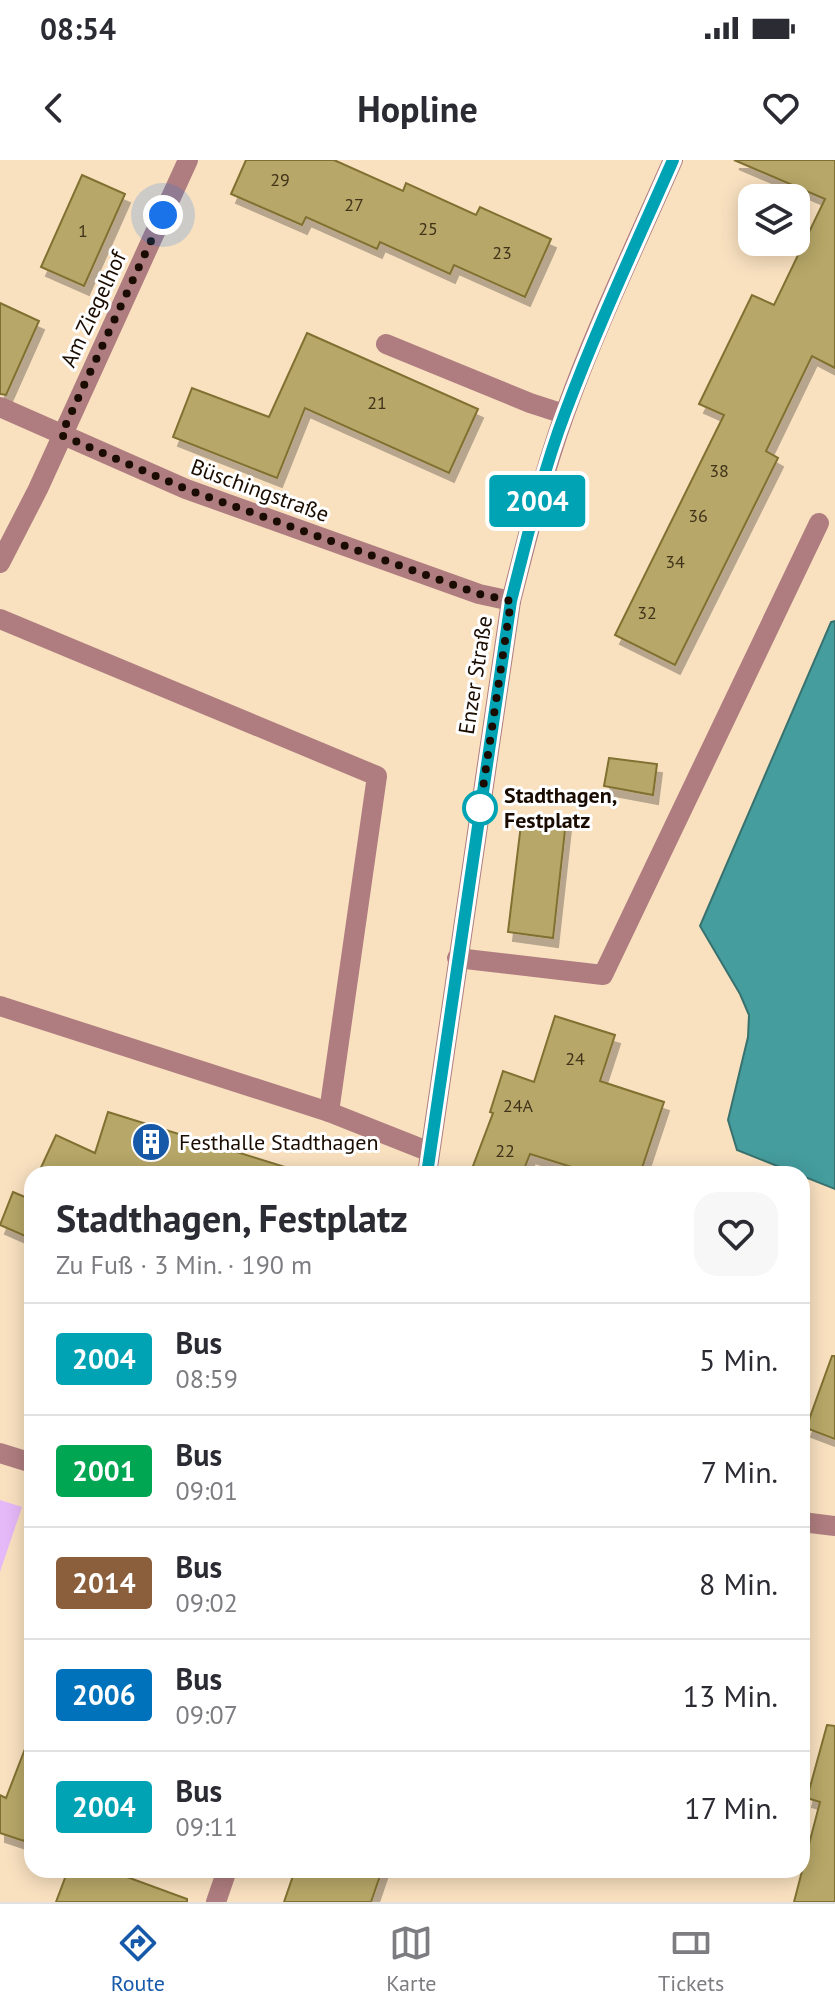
<!DOCTYPE html>
<html lang="de">
<meta charset="utf-8">
<style>
:root{--surface:#fff;--page:#f7f7f7;--text:#2b2b33;--muted:#7c7c81;--line:#e1e1e2;--accent:#1659a9}
body{margin:0;font-family:"PT Sans",sans-serif;background:var(--page);color:var(--text);height:100vh;display:flex;flex-direction:column;font-size:30px;white-space:nowrap}
*{box-sizing:border-box;margin:0}
p{font-size:26px;color:var(--muted)}
.icon{flex:none;width:44px;height:44px;fill:none;stroke:currentColor;stroke-width:2;stroke-linecap:round;stroke-linejoin:round}
.map{position:relative;flex:1;overflow:hidden}
.details{position:absolute;left:24px;top:1006px;width:786px;height:712px;display:flex;flex-direction:column;background:var(--surface);border-radius:24px;box-shadow:0 4px 20px #0003}
.details>*{flex:none}
.badge{padding:0 16px;border-radius:6px;font-size:28px;line-height:52px}
.fabs{position:absolute;left:738px;top:24px;display:grid;gap:16px}
.fabs a{display:grid;place-items:center;width:72px;height:72px;border-radius:16px;background:var(--surface);box-shadow:0 4px 20px #0003;font-size:40px}
.you{position:absolute;width:40px;height:40px;margin:-20px;border:6px solid #fff;border-radius:50%;background:#1a73e8;box-shadow:0 0 0 12px #1a73e833}
.map>.badge{position:absolute;translate:-50% -50%;box-shadow:0 0 0 4px #fff}
.round{display:grid;place-items:center;flex:none;width:84px;height:84px;border-radius:24px;background:var(--page)}
.overview{display:flex;align-items:center;justify-content:space-between;height:136px;padding:0 32px}
h1{font-size:38px;font-weight:800;line-height:60px}
ul{padding:0;list-style:none}
li{display:flex;align-items:center;gap:24px;height:112px;padding:0 32px;border-top:2px solid var(--line)}
li div{flex:1}
li b{display:block;font-size:30px}
li em{font-style:normal}
li .badge{min-width:88px;font-weight:700;text-align:center}
.status{display:flex;justify-content:space-between;align-items:center;height:56px;padding:0 40px;background:var(--surface);direction:ltr}
.status svg{height:22px;fill:currentColor}
header{display:flex;justify-content:space-between;align-items:center;height:104px;padding:0 32px;background:var(--surface);font-size:36px;font-weight:800}
.tabs{display:flex;justify-content:space-around;align-items:center;height:112px;border-top:2px solid var(--line);background:var(--surface);font-size:22px;color:var(--muted)}
.tabs a{display:grid;justify-items:center;gap:4px}
.tabs .current{color:var(--accent)}
.map>svg:first-child{display:block}
.green{fill:#e5b8f7}
.water{fill:#459d9e;stroke:#38726f;stroke-width:2}
.building{fill:#b7a767;stroke:#807131;stroke-width:2;filter:url(#shadow)}
.lines{fill:none;stroke-linecap:round;stroke-linejoin:round}
.minor{stroke:#af7d7f;stroke-width:20}
.line-casing{stroke:#fff;stroke-width:18}
.line{stroke:#00a3b4;stroke-width:12}
.walk{stroke:#1a0c00;stroke-width:8;stroke-dasharray:0 14.4}
.stop-dot{fill:#fff;stroke:#00a3b4;stroke-width:4}
.labels{text-anchor:middle;dominant-baseline:central;stroke-width:6;stroke-linejoin:round;paint-order:stroke}
.number-label{font-size:18px;fill:#41331a}
.street-label{font-size:22px;fill:#1a0c00;stroke:#fff}
.stop-label{font-size:22px;font-weight:bold;fill:#1a0c00;stroke:#fff;text-anchor:start}
.poi-label{font-size:22px;fill:#1a0c00;stroke:#fff;text-anchor:start}
</style>
<div class="status"><b>08:54</b><svg viewBox="0 0 49 12"><path d="M0 12V9h3v3zM5 12V6h3v6zM10 12V3h3v9zM15 12V0h3v12zM26 1h20v11H26zM47 4h2v5h-2z"/></svg></div>
<header><svg class="icon" aria-label="back" viewBox="0 0 24 24"><path d="M15 5l-7 7 7 7"/></svg>Hopline<svg class="icon" aria-label="heart" viewBox="0 0 24 24"><path d="M12 20l-8-8c-3-5 5-10 8-4 3-6 11-1 8 4z"/></svg></header>
<div class="map">
<svg width="835" height="1742" viewBox="0 0 835 1742">
<defs>
<filter id="shadow"><feDropShadow dx="5" dy="9" stdDeviation="0" flood-color="#0004"/></filter>
</defs>
<rect width="100%" height="100%" fill="#f9e1c0"/>
<path class="green" d="M 0,1340 L 22,1347 L 0,1412 Z"/>
<path class="water" d="M 835,461 L 835,1029 L 737,990 L 728,960 L 748,877 L 749,855 L 740,834 L 700,766 L 831,462 Z"/>
<g class="building">
<path d="M 246,0 L 334,0 L 403,31 L 406,23 L 476,55 L 480,47 L 551,79 L 525,137 L 454,105 L 450,114 L 380,82 L 377,89 L 306,57 L 302,65 L 231,34 Z"/>
<path d="M 734,0 L 835,0 L 835,208 L 812,196 L 766,291 L 778,298 L 675,505 L 615,475 L 724,255 L 699,244 L 752,135 L 774,145 L 825,39 Z"/>
<path d="M 82,15 L 125,34 L 84,126 L 41,107 Z"/>
<path d="M 0,143 L 39,161 L 6,235 L 0,234 Z"/>
<path d="M 307,173 L 478,249 L 449,313 L 305,248 L 277,318 L 173,277 L 192,228 L 269,257 Z"/>
<path d="M 609,598 L 657,604 L 653,635 L 604,626 Z"/>
<path d="M 522,656 L 566,661 L 553,778 L 508,772 Z"/>
<path d="M 555,856 L 615,875 L 600,921 L 664,942 L 640,1014 L 594,1014 L 530,994 L 522,1014 L 470,1014 L 493,953 L 490,952 L 503,911 L 534,922 Z"/>
<path d="M 108,952 L 288,1008 L 287,1014 L 38,1014 L 56,975 L 95,993 Z"/>
<path d="M 13,1032 L 32,1040 L 32,1079 L 0,1065 Z"/>
<path d="M 832,1196 L 835,1196 L 835,1279 L 806,1268 Z"/>
<path d="M 827,1565 L 835,1566 L 835,1742 L 794,1742 L 820,1642 L 807,1638 Z"/>
<path d="M 30,1576 L 32,1658 L 24,1681 L 0,1673 L 0,1635 L 6,1638 Z"/>
<path d="M 68,1710 L 108,1710 L 187,1739 L 187,1742 L 56,1742 Z"/>
<path d="M 295,1710 L 382,1710 L 371,1742 L 284,1742 Z"/>
</g>
<g class="lines">
<g class="minor">
<path d="M 386,184 L 530,243 L 564,254"/>
<path d="M 0,247 L 186,329 L 479,434 L 511,441"/>
<path d="M 0,403 L 38,329 L 188,0"/>
<path d="M 0,459 L 377,616 L 329,952"/>
<path d="M 457,798 L 603,815 L 819,363"/>
<path d="M 0,846 L 329,952 L 430,992"/>
<path d="M 427,1014 L 511,441 C 527,378 543,314 565,253 C 596,167 636,84 673,0"/>
<path d="M 0,1293 L 32,1303"/>
<path d="M 802,1362 L 835,1366"/>
<path d="M 216,1742 L 227,1710"/>
</g>
</g>
<g class="lines">
<g class="line-casing">
<path id="line" d="M 427,1014 L 511,441 C 527,378 542,314 565,253 C 597,167 636,84 673,0"/>
</g>
<use href="#line" class="line"/>
<path class="walk" d="M 163,55 L 61,275 L 186,329 L 479,434 L 511,441 L 480,648"/>
</g>
<defs>
<g id="building-disc" transform="scale(2)"><circle r="9.5" fill="#1659a9" stroke="#fff"/><path d="M-4-6H4V6H1V3H-1V6H-4ZM-2.5-4.3h1.7v1.8h-1.7ZM.8-4.3h1.7v1.8H.8ZM-2.5-1h1.7V.8h-1.7ZM.8-1h1.7V.8H.8Z" fill="#fff"/></g>
</defs>
<g fill-rule="evenodd">
<use href="#building-disc" x="151" y="982"/>
</g>
<circle class="stop-dot" cx="480" cy="648" r="16"/>
<g class="labels">
<g class="number-label">
<text x="280" y="19">29</text>
<text x="354" y="44">27</text>
<text x="428" y="68">25</text>
<text x="83" y="70">1</text>
<text x="502" y="92">23</text>
<text x="377" y="242">21</text>
<text x="719" y="310">38</text>
<text x="698" y="355">36</text>
<text x="675" y="401">34</text>
<text x="647" y="452">32</text>
<text x="575" y="898">24</text>
<text x="518" y="945">24A</text>
<text x="505" y="990">22</text>
</g>
<g class="street-label">
<text transform="translate(93 149) rotate(-65)">Am Ziegelhof</text>
<text transform="translate(260 330) rotate(20)">Büschingstraße</text>
<text transform="translate(475 515) rotate(-81)">Enzer Straße</text>
</g>
<g class="stop-label">
<text x="504" y="635">Stadthagen,<tspan x="504" dy="25">Festplatz</tspan></text>
</g>
<g class="poi-label">
<text x="179" y="982">Festhalle Stadthagen</text>
</g>
</g>
</svg>
<div class="fabs">
<a><svg class="icon" aria-label="layers" viewBox="0 0 24 24"><path d="M12 4l9 5-9 5-9-5zM3 14l9 5 9-5"/></svg></a>
</div>
<div class="you" style="left:163px;top:55px"></div>
<b class="badge" style="left:537px;top:341px;background:#00a3b4;color:#fff">2004</b>
<section class="details">
<div class="overview"><div><h1>Stadthagen, Festplatz</h1><p>Zu Fuß · 3 Min. · 190 m</p></div><a class="round"><svg class="icon" aria-label="heart" viewBox="0 0 24 24"><path d="M12 20l-8-8c-3-5 5-10 8-4 3-6 11-1 8 4z"/></svg></a></div>
<ul>
<li><span class="badge" style="background:#00a3b4;color:#fff">2004</span><div><b>Bus</b><p>08:59</p></div><em>5 Min.</em></li>
<li><span class="badge" style="background:#00a651;color:#fff">2001</span><div><b>Bus</b><p>09:01</p></div><em>7 Min.</em></li>
<li><span class="badge" style="background:#8b5e3c;color:#fff">2014</span><div><b>Bus</b><p>09:02</p></div><em>8 Min.</em></li>
<li><span class="badge" style="background:#0072bc;color:#fff">2006</span><div><b>Bus</b><p>09:07</p></div><em>13 Min.</em></li>
<li><span class="badge" style="background:#00a3b4;color:#fff">2004</span><div><b>Bus</b><p>09:11</p></div><em>17 Min.</em></li>
</ul>
</section>
</div>
<nav class="tabs">
<a class="current"><svg class="icon" aria-label="directions" viewBox="0 0 24 24"><path d="M12 3l9 9-9 9-9-9zM9 14v-3h6M13 9l2 2-2 2"/></svg>Route</a>
<a><svg class="icon" aria-label="map" viewBox="0 0 24 24"><path d="M3 6l6-2 6 2 6-2v14l-6 2-6-2-6 2zM9 4v14M15 6v14"/></svg>Karte</a>
<a><svg class="icon" aria-label="tickets" viewBox="0 0 24 24"><path d="M3 7h18v10H3zM15 7v10"/></svg>Tickets</a>
</nav>
